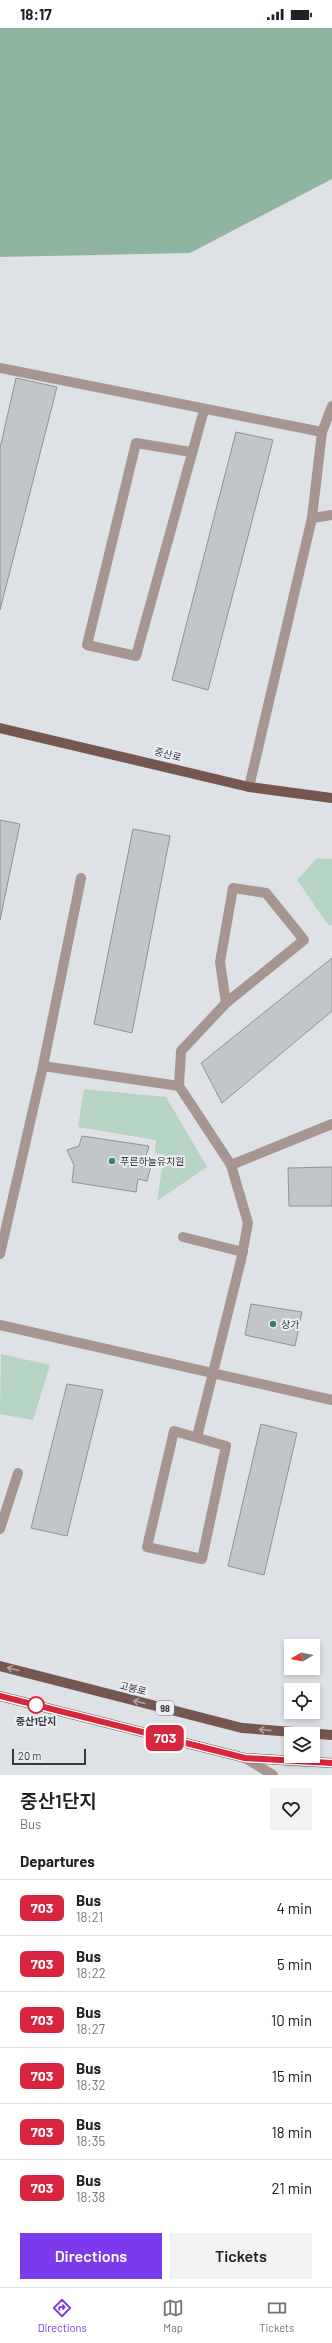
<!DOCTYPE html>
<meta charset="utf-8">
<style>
:root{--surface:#fff;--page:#f2f2f2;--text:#202124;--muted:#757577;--line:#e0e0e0;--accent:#7c3aed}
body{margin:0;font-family:Barlow,"Noto Sans KR",sans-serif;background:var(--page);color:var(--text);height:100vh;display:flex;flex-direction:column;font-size:15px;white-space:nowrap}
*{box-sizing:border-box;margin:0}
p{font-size:13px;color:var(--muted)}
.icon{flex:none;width:22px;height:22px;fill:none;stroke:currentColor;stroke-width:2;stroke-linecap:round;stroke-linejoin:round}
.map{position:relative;height:1747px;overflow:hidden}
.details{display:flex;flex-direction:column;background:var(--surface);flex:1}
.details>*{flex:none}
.badge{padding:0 8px;border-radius:6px;font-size:14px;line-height:26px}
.needle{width:26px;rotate:260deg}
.buttons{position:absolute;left:284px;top:1611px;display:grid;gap:8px}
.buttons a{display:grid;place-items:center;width:36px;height:36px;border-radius:0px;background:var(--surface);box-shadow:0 2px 6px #0003;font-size:20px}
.scale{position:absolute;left:12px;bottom:10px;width:74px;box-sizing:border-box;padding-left:4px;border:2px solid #393a3c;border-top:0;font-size:11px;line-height:14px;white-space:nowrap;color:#393a3c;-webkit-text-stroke:3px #ebeef3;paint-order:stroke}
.map>.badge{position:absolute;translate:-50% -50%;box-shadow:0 0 0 2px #fff}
h2{padding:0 20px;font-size:15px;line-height:36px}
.round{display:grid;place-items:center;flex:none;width:42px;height:42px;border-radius:0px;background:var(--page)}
.summary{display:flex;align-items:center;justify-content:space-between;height:68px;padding:0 20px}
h1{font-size:19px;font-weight:600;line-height:30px}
.button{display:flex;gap:8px;margin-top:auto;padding:8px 20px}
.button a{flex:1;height:46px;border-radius:0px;background:var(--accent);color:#fff;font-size:16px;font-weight:600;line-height:46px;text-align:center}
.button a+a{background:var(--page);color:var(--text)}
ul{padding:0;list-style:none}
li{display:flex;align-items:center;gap:12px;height:56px;padding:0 20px;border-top:1px solid var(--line)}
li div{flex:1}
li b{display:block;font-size:15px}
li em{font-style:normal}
li .badge{min-width:44px;font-weight:700;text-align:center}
.status{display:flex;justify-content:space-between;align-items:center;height:28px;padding:0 20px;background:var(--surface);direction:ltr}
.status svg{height:11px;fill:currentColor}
.tabs{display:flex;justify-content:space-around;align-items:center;height:56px;border-top:1px solid var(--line);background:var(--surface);font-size:11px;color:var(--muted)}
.tabs a{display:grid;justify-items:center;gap:2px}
.tabs .selected{color:var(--accent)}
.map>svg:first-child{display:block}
.green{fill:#b6d4c3}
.forest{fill:#8fb5a0}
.building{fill:#c2c5c9;stroke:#909297}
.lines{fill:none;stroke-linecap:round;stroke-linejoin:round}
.minor{stroke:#a79591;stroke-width:10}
.major{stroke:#765650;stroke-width:10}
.oneway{stroke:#b0a2a2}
.line-casing{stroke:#fff;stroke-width:9}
.line{stroke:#d7263d;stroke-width:6}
.poi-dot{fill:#3c7e6f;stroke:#ebeef3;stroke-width:1.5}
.stop-dot{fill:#fff;stroke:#d7263d;stroke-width:2}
.labels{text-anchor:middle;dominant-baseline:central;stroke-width:4;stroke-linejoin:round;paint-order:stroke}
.shield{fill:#ebeef3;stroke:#6e7073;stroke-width:1}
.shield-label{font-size:9px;font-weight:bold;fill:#393a3c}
.street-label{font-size:10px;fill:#393a3c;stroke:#ebeef3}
.poi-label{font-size:10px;fill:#393a3c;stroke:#ebeef3;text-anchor:start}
.stop-label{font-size:10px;font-weight:bold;fill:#393a3c;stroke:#ebeef3}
</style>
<div class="status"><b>18:17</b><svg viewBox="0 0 49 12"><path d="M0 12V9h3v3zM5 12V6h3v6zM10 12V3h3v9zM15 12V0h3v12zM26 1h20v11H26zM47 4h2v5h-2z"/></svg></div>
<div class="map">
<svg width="332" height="1747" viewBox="0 0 332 1747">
<rect width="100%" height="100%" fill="#dee1e5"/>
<g class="green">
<path d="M 317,830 L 332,831 L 332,896 L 329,898 L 297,852 Z"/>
<path d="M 84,1061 L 166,1069 L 207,1139 L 157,1173 L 164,1127 L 155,1125 L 156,1112 L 78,1099 Z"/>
<path d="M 1,1326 L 50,1337 L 33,1392 L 0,1386 Z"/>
</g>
<path class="forest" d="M 0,0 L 332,0 L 332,151 L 190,225 L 0,229 Z"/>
<g class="building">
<path d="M 16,350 L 57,359 L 0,582 L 0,420 Z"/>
<path d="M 236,404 L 273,412 L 208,662 L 172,652 Z"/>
<path d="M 0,792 L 20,796 L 0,892 Z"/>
<path d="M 133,801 L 170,808 L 132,1005 L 94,996 Z"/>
<path d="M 332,930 L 332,983 L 222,1075 L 201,1035 Z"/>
<path d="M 82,1108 L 149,1118 L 146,1128 L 153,1130 L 147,1153 L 138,1151 L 136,1164 L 72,1154 L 74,1137 L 67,1122 L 79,1118 Z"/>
<path d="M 332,1139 L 332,1178 L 289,1178 L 288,1140 Z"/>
<path d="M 251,1276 L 302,1284 L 295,1318 L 245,1307 Z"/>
<path d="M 67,1356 L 103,1362 L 67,1508 L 31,1500 Z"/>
<path d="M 261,1396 L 297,1405 L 264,1547 L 228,1538 Z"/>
</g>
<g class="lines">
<g class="minor">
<path d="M 0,340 L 322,404"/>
<path d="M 191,424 L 136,415 L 87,617 L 136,628 L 204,382"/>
<path d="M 312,490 L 332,487"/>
<path d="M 249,759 L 312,490 L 322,404 L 332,378"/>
<path d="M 43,1038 L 179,1058 L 231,1137 L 248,1195 L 241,1232 L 197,1409"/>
<path d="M 179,1058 L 181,1023 L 226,975 L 304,912 L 266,865 L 233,860 L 220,934 L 226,975"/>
<path d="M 231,1137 L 332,1096"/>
<path d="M 183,1209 L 243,1224"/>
<path d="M 0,1226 L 43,1038 L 81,850"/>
<path d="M 0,1297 L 332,1372"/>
<path d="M 174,1403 L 226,1418 L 202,1531 L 147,1519 Z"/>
<path d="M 0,1501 L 18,1445"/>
<path d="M 245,1730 L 273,1747"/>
</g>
<g class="major">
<path d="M 0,700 L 249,759 L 332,770"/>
<path d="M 0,1638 L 242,1700 L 332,1707"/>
<path d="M 0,1668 L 245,1730 L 332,1735"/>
</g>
</g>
<defs><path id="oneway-shaft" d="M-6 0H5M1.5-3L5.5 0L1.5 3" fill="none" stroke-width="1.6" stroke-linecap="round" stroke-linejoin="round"/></defs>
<g class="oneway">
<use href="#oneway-shaft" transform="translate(13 1641) rotate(-166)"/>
<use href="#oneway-shaft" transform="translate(139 1674) rotate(-166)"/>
<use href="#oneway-shaft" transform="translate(265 1702) rotate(-175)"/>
</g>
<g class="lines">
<g class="line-casing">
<path id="line" d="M 0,1668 L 245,1730 L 332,1735"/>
</g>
<use href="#line" class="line"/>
</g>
<g class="poi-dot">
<circle cx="112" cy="1133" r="4"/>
<circle cx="273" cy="1296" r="4"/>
</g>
<circle class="stop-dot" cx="36" cy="1677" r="8"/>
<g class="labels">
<rect class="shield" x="156" y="1673" width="18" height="14" rx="3"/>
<g class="shield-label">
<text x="165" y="1680">98</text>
</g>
<g class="street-label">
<text transform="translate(168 726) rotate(14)">중산로</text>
<text transform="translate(133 1660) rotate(14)">고봉로</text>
</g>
<g class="poi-label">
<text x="120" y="1133">푸른하늘유치원</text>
<text x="281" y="1296">상가</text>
</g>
<g class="stop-label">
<text x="36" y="1693">중산1단지</text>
</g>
</g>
</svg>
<div class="buttons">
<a><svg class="needle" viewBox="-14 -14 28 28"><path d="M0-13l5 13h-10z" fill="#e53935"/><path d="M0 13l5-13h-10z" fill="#757577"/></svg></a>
<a><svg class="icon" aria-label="locate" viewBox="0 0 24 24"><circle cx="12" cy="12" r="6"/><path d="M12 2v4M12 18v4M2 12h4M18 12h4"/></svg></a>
<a><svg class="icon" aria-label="layers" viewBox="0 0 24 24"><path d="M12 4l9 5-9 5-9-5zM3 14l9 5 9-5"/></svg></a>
</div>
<div class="scale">20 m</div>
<b class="badge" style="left:165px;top:1710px;background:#d7263d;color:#fff">703</b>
</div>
<section class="details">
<div class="summary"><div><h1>중산1단지</h1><p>Bus</p></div><a class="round"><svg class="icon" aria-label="heart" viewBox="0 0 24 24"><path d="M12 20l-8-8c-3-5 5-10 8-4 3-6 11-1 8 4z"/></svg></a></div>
<h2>Departures</h2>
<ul>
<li><span class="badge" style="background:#d7263d;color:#fff">703</span><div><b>Bus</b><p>18:21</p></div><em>4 min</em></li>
<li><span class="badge" style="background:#d7263d;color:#fff">703</span><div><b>Bus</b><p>18:22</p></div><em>5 min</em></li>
<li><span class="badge" style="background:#d7263d;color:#fff">703</span><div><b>Bus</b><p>18:27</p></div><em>10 min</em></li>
<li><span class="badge" style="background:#d7263d;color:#fff">703</span><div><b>Bus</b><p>18:32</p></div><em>15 min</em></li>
<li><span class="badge" style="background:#d7263d;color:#fff">703</span><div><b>Bus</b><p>18:35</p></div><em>18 min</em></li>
<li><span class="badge" style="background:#d7263d;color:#fff">703</span><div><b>Bus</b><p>18:38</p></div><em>21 min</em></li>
</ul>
<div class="button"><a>Directions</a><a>Tickets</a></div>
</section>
<nav class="tabs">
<a class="selected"><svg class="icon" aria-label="directions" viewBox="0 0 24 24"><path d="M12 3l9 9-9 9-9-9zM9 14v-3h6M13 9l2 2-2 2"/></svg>Directions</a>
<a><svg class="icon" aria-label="map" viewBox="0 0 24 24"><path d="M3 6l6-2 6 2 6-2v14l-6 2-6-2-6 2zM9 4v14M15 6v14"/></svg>Map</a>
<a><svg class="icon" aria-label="tickets" viewBox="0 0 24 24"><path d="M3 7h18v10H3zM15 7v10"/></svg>Tickets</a>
</nav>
